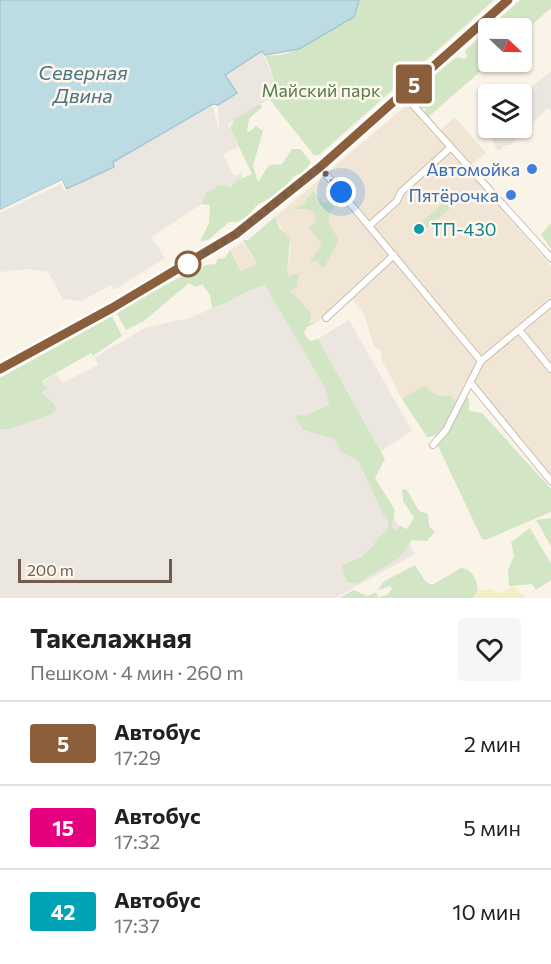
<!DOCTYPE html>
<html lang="ru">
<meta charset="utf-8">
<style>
:root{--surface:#fff;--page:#f6f6f6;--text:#202124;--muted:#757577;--line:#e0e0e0}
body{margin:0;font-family:Commissioner,sans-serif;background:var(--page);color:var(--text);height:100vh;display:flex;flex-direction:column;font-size:22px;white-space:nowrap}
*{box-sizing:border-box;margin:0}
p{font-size:20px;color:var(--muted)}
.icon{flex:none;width:33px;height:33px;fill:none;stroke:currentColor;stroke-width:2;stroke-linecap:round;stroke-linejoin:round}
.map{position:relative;height:598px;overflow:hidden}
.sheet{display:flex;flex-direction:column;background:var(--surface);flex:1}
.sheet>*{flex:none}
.badge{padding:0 12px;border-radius:4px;font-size:21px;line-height:39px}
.needle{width:39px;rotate:112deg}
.tools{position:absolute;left:478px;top:18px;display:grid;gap:12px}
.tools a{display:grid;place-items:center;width:54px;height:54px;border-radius:6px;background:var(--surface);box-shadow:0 2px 4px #0004;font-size:30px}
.scale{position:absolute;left:18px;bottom:15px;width:154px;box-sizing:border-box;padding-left:6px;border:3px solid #715c4e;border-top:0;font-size:16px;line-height:21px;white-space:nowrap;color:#715c4e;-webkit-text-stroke:4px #fdf7ed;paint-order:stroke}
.you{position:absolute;width:30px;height:30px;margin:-15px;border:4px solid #fff;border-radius:50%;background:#1a73e8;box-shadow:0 0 0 9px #1a73e833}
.map>.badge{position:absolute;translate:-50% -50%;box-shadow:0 0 0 3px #fff}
.round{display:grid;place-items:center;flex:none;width:63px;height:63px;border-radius:6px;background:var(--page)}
.overview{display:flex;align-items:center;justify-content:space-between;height:102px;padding:0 30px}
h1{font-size:28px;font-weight:700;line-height:45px}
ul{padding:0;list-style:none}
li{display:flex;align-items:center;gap:18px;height:84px;padding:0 30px;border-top:2px solid var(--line)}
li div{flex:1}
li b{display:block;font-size:22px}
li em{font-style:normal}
li .badge{min-width:66px;font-weight:700;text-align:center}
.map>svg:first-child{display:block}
.residential{fill:#f1e6d6}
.industrial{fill:#ebe6e0}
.green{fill:#d2e6c6}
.sand{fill:#f6edc4}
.water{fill:#bddbe2;stroke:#a4c9d3;stroke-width:1.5}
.pier{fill:#faf3e7}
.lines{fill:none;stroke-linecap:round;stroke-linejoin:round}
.street-casing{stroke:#cbbcae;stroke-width:8}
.primary-casing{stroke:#d7d1cd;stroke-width:11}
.street{stroke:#fff;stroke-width:6}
.primary{stroke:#f2d9a5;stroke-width:9}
.line-casing{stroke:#fff;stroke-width:14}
.line{stroke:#8b5e3c;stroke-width:9}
.walk{stroke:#715c4e;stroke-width:6;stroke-dasharray:0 10.8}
.shop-dot{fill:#3f7fe0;stroke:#fdf7ed;stroke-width:2}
.culture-dot{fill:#0f9aa8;stroke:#fdf7ed;stroke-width:2}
.stop-dot{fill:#fff;stroke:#8b5e3c;stroke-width:3}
.labels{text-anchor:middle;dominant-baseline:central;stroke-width:5;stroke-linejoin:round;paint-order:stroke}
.park-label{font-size:18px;fill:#567b4a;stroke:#fdf7ed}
.shop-label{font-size:18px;fill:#366cbe;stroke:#fdf7ed;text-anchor:end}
.culture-label{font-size:18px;fill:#0d838f;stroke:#fdf7ed;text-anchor:start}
.water-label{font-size:20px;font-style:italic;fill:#497682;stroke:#fdf7ed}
</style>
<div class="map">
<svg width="551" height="598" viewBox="0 0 551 598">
<rect width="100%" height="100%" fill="#faf3e7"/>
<g class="residential">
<path d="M 408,104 L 434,136 L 455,117 L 486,153 L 466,169 L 551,266 L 551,479 L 467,379 L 456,402 L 449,394 L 438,396 L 428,389 L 402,399 L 381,359 L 382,352 L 374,346 L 364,314 L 348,294 L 317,322 L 309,323 L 307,320 L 311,313 L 287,292 L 297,287 L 299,273 L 289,276 L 287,273 L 291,244 L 275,217 Z"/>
<path d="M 243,242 L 257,265 L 242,271 L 230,250 Z"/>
</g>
<g class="industrial">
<path d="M 262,51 L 274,81 L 274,96 L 228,124 L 238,147 L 223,154 L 234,176 L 241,173 L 243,177 L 151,237 L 165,258 L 114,290 L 111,285 L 81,301 L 63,299 L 48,272 L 27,269 L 0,272 L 0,210 L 62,180 L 66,189 L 114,167 L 113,162 L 213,106 L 219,133 L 218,105 L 232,96 L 225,76 Z"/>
<path d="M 551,71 L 551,111 L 548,108 L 510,145 L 506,145 L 498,151 L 490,136 L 490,128 L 522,128 L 522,95 Z"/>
<path d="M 265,285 L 326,390 L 329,405 L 415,554 L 335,598 L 0,598 L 0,406 L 56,374 L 62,383 L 98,365 L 95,357 L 147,327 L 190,318 Z"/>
<path d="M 349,320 L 412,431 L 381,451 L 318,339 Z"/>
</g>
<g class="green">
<path d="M 359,0 L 494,0 L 319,155 L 314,155 L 270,100 C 280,88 270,68 265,55 C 298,59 319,32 347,23 Z"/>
<path d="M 520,0 L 551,0 L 551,8 L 522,34 L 522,28 L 492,28 L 492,25 Z"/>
<path d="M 486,31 L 489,32 L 491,62 L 426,119 L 423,114 L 426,108 L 419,109 L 413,102 L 413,93 L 454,59 L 458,57 L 465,59 L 467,56 L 465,51 Z"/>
<path d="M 260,104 L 262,107 L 249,119 L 247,131 L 249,132 L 256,126 L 263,131 L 253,166 L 258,182 L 269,165 L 282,164 L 292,149 L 300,149 L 311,162 L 305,171 L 293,177 L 282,192 L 257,205 L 247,217 L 237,222 L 229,222 L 208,240 L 200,241 L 209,223 L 210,205 L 201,204 L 206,193 L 220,185 L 230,187 L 236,181 L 252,174 L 230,128 L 235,119 Z"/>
<path d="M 336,188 L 340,196 L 330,213 L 328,222 L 339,240 L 324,268 L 316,261 L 309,263 L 322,245 L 309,228 L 316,221 L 315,214 L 308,209 L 294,209 L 304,203 L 313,191 L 323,203 L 328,202 Z"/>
<path d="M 454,194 L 460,200 L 427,228 L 422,221 Z"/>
<path d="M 275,217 L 279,227 L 290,239 L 287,273 L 289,276 L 299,273 L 297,287 L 288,292 L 293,293 L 311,313 L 309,323 L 317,322 L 307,327 L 304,333 L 310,341 L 318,339 L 385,459 L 375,478 L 395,510 L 392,527 L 396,530 L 400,526 L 407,529 L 414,518 L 403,501 L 402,489 L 407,490 L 419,511 L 428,514 L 429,526 L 435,532 L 427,541 L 412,540 L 399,558 L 356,584 L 347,582 L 342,566 C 349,561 358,560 364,555 C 374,547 376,537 387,531 L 389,520 L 383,514 L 359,462 L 341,451 L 335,439 L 304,430 L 295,419 L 297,414 L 305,416 L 329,405 L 326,390 L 265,285 C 246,291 231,302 212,308 L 210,295 L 202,284 L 195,287 L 189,283 L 144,321 L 126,330 L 116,312 L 180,277 L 192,276 L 205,265 L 216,264 L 217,259 L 225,258 L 230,250 L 241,271 L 257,264 L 243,240 L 248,240 Z"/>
<path d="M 551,223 L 551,249 L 541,234 Z"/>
<path d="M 112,316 L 122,336 L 93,356 L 91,353 L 42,381 L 44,386 L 48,386 L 42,393 L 55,405 L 56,410 L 52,414 L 10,429 L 0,429 L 0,378 Z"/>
<path d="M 424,386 L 438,396 L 450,395 L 456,402 C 449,417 445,437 427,437 L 402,399 Z"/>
<path d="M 464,398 L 469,398 L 469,411 L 482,413 L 551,489 L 551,512 L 485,540 L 482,539 L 438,446 Z"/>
<path d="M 551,518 L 551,546 L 536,520 Z"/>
<path d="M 530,528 L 551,564 L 551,580 L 536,590 L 532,584 L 509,586 L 508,570 L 514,556 L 511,542 Z"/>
<path d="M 415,565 L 425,581 L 432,585 L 461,568 C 473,569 477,580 478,591 L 473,598 L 339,598 L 354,590 L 367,596 L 376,592 L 378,597 L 387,595 L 392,589 L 390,586 L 378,590 L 383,582 Z"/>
</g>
<path class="sand" d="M 513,586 L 526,598 L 473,598 L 478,591 L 491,589 L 499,594 Z"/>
<path class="water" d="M 0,0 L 359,0 L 354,17 L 299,49 L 265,55 L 262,51 L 225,75 L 237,93 L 218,105 L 213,104 L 113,162 L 114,167 L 66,189 L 62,180 L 0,210 Z"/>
<path class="pier" d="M 62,180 L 67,192 L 64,191 L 61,184 L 0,213 L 0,210 Z"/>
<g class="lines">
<g class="street-casing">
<g id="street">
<path d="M 403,94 L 551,258"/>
<path d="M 320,167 L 481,361"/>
<path d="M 369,226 L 397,201 L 401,192 L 450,148"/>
<path d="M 326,318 L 394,255"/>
<path d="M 520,331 L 551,369"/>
<path d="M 470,382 L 551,481"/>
<path d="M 433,445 L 446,430 L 481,361 L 551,303"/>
</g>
</g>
<g class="primary-casing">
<path id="primary" d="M 0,369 L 112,308 L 235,234 L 320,167 L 508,0"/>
</g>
<use href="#street" class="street"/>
<use href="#primary" class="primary"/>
</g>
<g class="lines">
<g class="line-casing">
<path id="line" d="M 0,369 L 112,308 L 236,234 L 320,167 L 508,0"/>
</g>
<use href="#line" class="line"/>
<path class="walk" d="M 188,264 L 236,234 L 320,167 L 341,192"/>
</g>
<g class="shop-dot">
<circle cx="532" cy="169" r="6"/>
<circle cx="511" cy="195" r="6"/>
</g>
<circle class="culture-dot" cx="419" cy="229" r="6"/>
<circle class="stop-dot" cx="188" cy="264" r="12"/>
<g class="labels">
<g class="park-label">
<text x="321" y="90">Майский парк</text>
</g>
<g class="shop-label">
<text x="520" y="169">Автомойка</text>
<text x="499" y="195">Пятёрочка</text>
</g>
<g class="culture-label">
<text x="431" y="229">ТП-430</text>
</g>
<g class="water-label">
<text x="83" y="72">Северная<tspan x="83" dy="23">Двина</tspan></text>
</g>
</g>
</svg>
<div class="tools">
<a><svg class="needle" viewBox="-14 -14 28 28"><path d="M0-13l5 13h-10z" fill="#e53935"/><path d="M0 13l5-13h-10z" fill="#757577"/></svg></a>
<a><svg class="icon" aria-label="layers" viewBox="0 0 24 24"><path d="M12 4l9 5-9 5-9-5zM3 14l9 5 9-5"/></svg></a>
</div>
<div class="scale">200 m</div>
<div class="you" style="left:341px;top:192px"></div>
<b class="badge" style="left:414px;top:84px;background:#8b5e3c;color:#fff">5</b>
</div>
<section class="sheet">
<div class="overview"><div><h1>Такелажная</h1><p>Пешком · 4 мин · 260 m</p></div><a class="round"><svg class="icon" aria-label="heart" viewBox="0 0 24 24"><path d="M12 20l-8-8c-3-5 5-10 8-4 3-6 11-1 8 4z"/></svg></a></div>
<ul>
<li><span class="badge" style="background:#8b5e3c;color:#fff">5</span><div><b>Автобус</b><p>17:29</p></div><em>2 мин</em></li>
<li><span class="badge" style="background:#e6007e;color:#fff">15</span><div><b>Автобус</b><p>17:32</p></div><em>5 мин</em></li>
<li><span class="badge" style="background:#00a3b4;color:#fff">42</span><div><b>Автобус</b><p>17:37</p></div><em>10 мин</em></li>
</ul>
</section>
